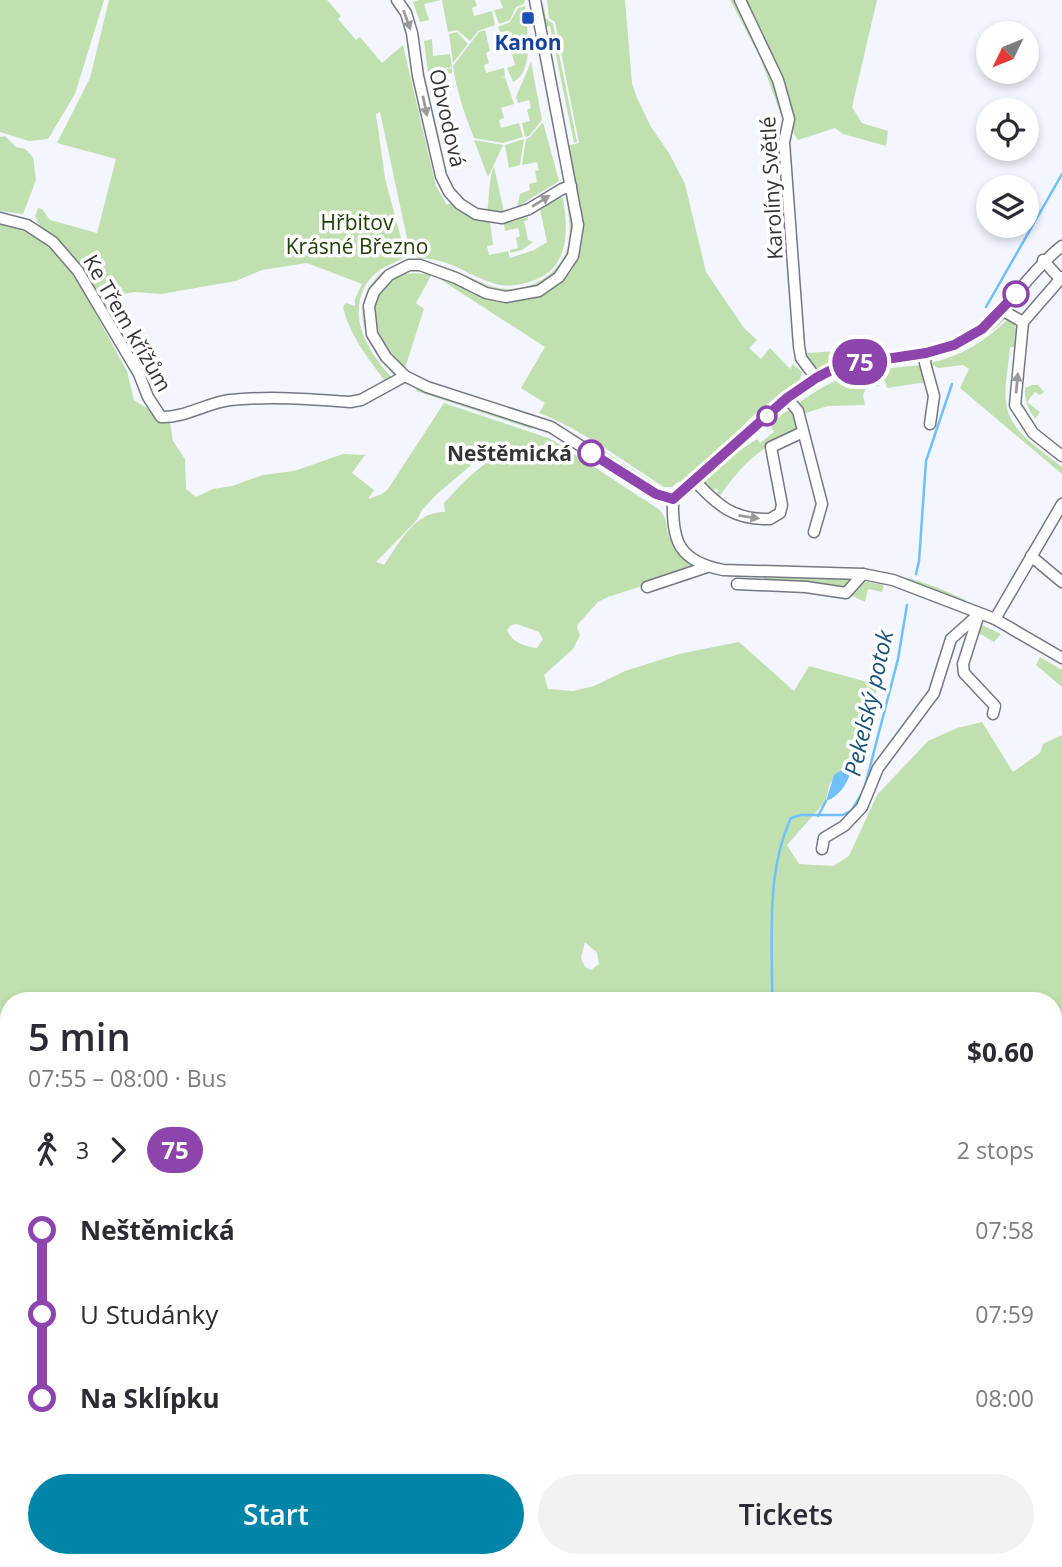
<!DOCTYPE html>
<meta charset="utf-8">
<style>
:root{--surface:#fff;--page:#f2f2f3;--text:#2b2b33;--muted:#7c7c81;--accent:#0085a8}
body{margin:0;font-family:"Open Sans",sans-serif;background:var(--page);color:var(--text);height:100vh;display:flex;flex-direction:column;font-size:26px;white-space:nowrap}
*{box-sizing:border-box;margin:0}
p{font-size:23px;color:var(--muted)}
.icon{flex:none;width:38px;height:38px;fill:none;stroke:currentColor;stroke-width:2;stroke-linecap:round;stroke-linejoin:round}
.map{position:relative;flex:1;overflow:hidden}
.details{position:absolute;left:0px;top:992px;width:1062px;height:576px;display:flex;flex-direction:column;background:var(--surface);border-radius:28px 28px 0 0;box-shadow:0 4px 10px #0003}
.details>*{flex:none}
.badge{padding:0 14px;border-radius:23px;font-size:24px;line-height:46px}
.needle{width:46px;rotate:227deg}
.controls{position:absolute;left:976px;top:21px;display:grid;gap:14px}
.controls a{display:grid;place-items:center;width:63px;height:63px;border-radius:50%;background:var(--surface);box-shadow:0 4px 10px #0003;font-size:35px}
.map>.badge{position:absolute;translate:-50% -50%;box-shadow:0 0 0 4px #fff}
.legs{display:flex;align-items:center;gap:10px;height:77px;padding:0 28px;font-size:23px}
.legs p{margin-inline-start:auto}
.summary{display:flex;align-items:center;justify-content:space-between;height:119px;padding:0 28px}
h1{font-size:38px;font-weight:600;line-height:52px}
.action{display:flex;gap:14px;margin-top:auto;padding:14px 28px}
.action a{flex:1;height:80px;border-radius:42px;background:var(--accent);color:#fff;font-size:28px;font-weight:600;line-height:80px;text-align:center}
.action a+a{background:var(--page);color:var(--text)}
ul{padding:0 28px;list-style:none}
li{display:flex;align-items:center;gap:24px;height:84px;font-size:26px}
li i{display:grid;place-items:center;width:10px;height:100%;margin:0 9px;background:currentColor}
li i::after{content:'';width:18px;height:18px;margin:-9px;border:5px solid;border-radius:50%;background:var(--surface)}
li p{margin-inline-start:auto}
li:first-child i{background:linear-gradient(#0000 50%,currentColor 0)}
li:last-child i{background:linear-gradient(currentColor 50%,#0000 0)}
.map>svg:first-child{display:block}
.green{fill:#c0e0af;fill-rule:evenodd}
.water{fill:#70c0fe}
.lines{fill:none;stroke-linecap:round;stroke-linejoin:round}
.stream{stroke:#70c0fe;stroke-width:2.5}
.minor-casing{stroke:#757881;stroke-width:13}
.minor{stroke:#fff;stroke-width:10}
.oneway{fill:#9a9a9c}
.line-1-casing{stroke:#fff;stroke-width:16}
.line-1{stroke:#8e44ad;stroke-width:10}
.transit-dot{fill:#1a4fb4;stroke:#fff;stroke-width:2.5}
.stop-1-dot{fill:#fff;stroke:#8e44ad;stroke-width:3.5}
.labels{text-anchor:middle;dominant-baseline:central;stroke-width:7;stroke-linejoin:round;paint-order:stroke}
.transit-label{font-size:21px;font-weight:bold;fill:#164399;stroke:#fff}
.street-label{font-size:21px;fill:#343539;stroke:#fff}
.park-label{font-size:21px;fill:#214008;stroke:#fff}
.stop-label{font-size:21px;font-weight:bold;fill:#343539;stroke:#fff;text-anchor:end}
.water-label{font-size:23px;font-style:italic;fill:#18527b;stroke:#fff}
</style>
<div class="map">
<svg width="1062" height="1567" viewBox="0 0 1062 1567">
<rect width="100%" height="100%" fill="#f3f6fe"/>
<g class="green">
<path d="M 0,0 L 104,0 L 75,94 L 48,139 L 29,141 L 0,132 Z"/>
<path d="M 109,0 L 327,0 L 341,16 L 338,19 L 356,40 L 360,37 L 382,63 L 403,45 L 436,186 L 447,205 L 452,203 L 472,217 L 490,222 L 493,245 L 487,246 L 489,255 L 508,251 L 510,258 L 534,250 L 547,242 L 540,209 L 559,197 L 563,198 C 568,228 570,265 537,279 C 525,284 512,287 500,285 C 480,281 462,268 444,262 C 433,259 422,258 411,257 L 380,112 L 376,114 L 385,178 L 406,257 C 399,259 394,264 387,266 C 378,270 369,278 364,288 C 348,323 371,355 394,380 L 387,384 C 369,359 350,337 343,307 L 346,303 L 355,306 L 355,299 L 362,284 L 307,263 L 262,270 L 236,281 L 161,294 L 134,292 L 99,299 L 64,246 L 40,227 L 35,216 L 38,208 L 42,209 L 50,220 L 97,233 L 116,159 L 57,143 L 90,78 Z"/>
<path d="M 419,0 L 441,0 L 424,4 L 429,20 L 420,22 L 413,2 Z"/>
<path d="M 442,0 L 475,0 L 477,6 L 472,8 L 474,16 L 492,11 L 495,25 L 478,31 L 470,41 L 457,30 L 448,32 Z"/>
<path d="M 500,0 L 525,0 L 524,4 L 516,7 L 510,20 L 499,24 L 494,10 L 503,8 Z"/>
<path d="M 547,0 L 625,0 L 632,83 L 637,98 L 651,127 L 669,153 L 685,184 L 706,272 L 744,328 L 757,340 L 749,348 L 761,359 L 770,348 L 790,369 L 793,364 L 802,372 L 800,380 L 757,412 L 683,484 L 679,481 L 672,487 L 664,487 C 623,461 585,431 539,413 L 545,403 L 521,388 L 545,347 L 432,274 L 416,303 L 424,309 L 405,368 C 384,346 359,311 387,285 C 399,273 410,272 426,274 C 449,275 468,295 490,300 C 506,304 522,301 537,296 C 604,275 577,195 567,146 L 579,143 L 555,22 L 549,18 Z"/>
<path d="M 730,0 L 877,0 L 852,107 L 862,123 L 888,131 L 886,146 L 843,134 L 835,128 L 798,140 L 781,115 L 760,57 Z"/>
<path d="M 543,1 L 546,18 L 553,24 L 577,142 L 574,143 L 550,26 L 544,27 Z"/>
<path d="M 525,6 C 527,27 535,72 513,82 L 507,68 L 515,65 L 512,54 L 516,53 L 514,45 L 499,49 L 498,46 L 491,47 L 510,43 L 507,31 L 505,31 L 507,41 L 504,42 L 498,27 L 510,22 L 518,8 Z"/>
<path d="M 485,30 L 490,51 L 486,53 L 489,63 L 484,65 L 486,73 L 504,68 L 505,76 L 500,78 L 505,77 L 514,104 L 501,108 L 504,118 L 499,120 L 501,128 L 519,123 L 523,137 L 503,143 L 474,138 C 465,115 456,90 453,66 L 479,32 Z"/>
<path d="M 457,32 L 468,44 L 453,63 L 449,34 Z"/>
<path d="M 432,39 L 433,56 L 450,54 L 452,67 L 428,72 L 424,41 Z"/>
<path d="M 531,62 L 542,120 L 529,136 L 525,137 L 522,123 L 530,121 L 527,110 L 531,108 L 529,100 L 518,103 L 516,97 Z"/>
<path d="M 452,68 L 452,73 L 435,77 L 441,93 L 434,96 L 428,74 Z"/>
<path d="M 543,122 L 559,181 L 517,207 L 520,194 L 530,190 L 529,184 L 537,182 L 535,171 L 539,170 L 537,162 L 522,165 L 526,139 L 530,137 Z"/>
<path d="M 5,136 L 16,147 L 25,149 L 33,157 L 36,180 L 23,214 L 0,211 L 0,137 Z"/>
<path d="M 524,139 L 520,165 L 509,168 L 505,145 Z"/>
<path d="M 474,140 L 503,145 L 488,177 Z"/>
<path d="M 494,166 L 504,212 L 487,212 C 490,195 488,181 494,166 Z"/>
<path d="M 566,197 C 575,211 575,233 569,249 C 565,262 559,271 548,279 C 512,306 478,282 443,267 C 433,263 421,263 412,259 C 433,262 450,268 469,277 C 477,280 486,285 494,287 C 526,295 559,277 568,246 C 572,230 568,213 566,197 Z"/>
<path d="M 528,217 L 528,220 L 524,221 L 528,240 L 533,242 L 522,250 L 510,253 L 510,250 L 518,248 L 516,238 L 520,236 L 518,228 L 505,231 L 504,224 Z"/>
<path d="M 0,220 L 18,225 L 16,229 L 29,233 L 47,245 L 61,258 L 77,280 L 127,371 L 134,400 L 170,423 L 173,441 L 185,459 L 186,489 L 196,497 L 213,489 L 232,486 L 263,475 L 294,471 L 343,454 L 365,455 L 352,473 L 374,490 L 368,499 L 382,494 L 388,489 L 444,403 L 551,439 L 660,510 C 669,522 665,525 669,537 C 674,552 687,559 698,568 L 611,596 L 611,598 L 610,596 L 598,602 L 578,624 L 577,628 L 580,635 L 573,649 L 544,675 L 548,689 L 573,691 L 594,686 L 625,671 L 679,654 L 739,642 L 794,691 L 809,666 L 878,685 L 860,759 L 841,769 L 829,785 L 826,801 L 787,845 L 799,864 L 833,866 L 849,856 L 877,795 L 928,741 L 957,728 L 982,722 L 1013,772 L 1040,753 L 1043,744 L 1062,735 L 1062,1567 L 0,1567 L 0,1051 L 4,1038 L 0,1035 ZM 499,453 L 499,456 C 477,466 461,485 444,503 L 445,512 C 415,511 399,543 384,565 L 376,562 L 417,520 L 422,510 L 437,494 L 476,461 ZM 517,624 L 539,632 L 543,639 L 537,648 C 524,646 512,643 507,630 L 511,625 ZM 585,942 L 597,953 L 599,964 L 591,970 L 585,967 L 581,958 ZM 9,1001 L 1054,1001 L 1054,1559 L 9,1559 Z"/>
<path d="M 382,272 L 384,273 C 357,299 358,326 380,356 C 385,364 393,369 396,378 C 368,345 344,308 382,272 Z"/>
<path d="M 1003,317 L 1006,318 C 985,340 961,352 931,359 L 981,335 Z"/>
<path d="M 1009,318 C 1019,327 1017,334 1016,347 L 1010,347 C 1009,364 1004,384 1006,402 C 1009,432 1041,450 1062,467 L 1062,474 L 960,388 L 969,369 L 963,365 L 938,368 L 930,363 C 962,356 986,341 1009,318 Z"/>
<path d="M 851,350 L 853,358 L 822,369 L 811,366 L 805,356 L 807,353 Z"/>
<path d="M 922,365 L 927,382 L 887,388 L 881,369 Z"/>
<path d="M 875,369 L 879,386 L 866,388 L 863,395 L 865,405 L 828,406 L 803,414 L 800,402 C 826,384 844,375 875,369 Z"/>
<path d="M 1032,385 L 1038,385 L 1044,392 L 1040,395 L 1035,392 L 1027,402 L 1040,412 L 1035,419 C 1028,408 1024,401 1025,388 Z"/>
<path d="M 417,387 L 430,392 L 533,426 L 532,429 L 416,391 Z"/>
<path d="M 790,410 L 798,421 L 796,431 C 755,451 743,463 717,500 L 713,496 L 718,491 L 717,488 L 710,493 L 702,482 L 733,455 L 757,439 L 760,443 L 774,432 L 771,427 L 782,414 Z"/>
<path d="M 584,438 L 654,483 L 656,489 L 602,453 Z"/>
<path d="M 886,575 C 914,576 940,589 966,600 L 964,602 L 916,583 Z"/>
<path d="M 764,576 L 854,578 L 846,590 L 764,582 Z"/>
<path d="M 861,581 L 884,585 L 882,592 L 868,589 L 865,602 L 848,594 Z"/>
<path d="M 980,624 L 1001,634 L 994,642 L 977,632 Z"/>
<path d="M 1040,657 L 1062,670 L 1062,687 L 1036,665 Z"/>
</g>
<path class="water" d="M 846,767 L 850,774 C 846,786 838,797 826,801 L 834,775 Z"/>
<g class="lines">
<g class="stream">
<path d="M 986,307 L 1062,174"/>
<path d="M 916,574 L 919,561 L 926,461 L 952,384"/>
<path d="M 818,816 L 826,801"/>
<path d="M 772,1001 C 773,941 765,874 791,818 L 801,815 L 843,815 L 852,810 L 864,790 L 898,659 L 907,605"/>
<path d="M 564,1567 L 571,1559"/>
</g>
<g class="minor-casing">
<g id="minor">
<path d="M 397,0 L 406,13 L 412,33 L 418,76 L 441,176 L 449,192 L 460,204 L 476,214 L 502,218 L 529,209 L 562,189 L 571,186"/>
<path d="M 535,0 L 578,225 L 573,256 L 559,277 L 539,291 L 506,297 L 486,293 L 456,278 L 420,265 L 409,265 L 389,275 L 374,292 L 369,306 L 372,334 L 386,357 L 405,376 L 427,387 L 551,427 L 656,494 L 673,499"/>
<path d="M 740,0 L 778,80 L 789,119 L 784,142 L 799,346 L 801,358 L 816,378"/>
<path d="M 0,218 L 27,225 L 53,242 L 78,271 L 139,374 L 148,397 L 161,417 C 184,418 207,403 230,400 C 270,396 310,399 350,402 L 361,400 L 405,376"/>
<path d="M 1043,260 L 1059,278"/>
<path d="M 1062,277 L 1023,322 L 1015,405 L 1033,433 L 1062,456"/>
<path d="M 1002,310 L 1023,322"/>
<path d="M 926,353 L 925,363 L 934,396 L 930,424"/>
<path d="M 787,398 L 798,411 L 822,504 L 814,532"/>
<path d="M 694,480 C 718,506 734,520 770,519 L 780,513 L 782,505 L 771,447 L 803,432"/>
<path d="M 673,499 C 685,491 694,480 705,471 C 741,440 775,404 815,379 C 858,352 908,364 953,345 C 1001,326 1023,276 1062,246"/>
<path d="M 673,499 C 672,541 678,561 723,570 L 863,574 L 893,580 L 995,619 L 1062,658"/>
<path d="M 1031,556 L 1062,582"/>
<path d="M 737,584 L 806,587 L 846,593 L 863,574"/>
<path d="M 647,587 L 707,567"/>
<path d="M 979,614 L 963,664 L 964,673 L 995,706 L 993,714"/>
<path d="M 995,619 L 1062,504"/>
<path d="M 822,849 L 824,838 L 844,826 L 862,807 L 878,768 L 934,693 L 951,639 L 979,614"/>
<path d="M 1054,1506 L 1062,1503"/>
<path d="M 715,1567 L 717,1559"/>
</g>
</g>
<use href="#minor" class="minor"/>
</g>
<defs><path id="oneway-solid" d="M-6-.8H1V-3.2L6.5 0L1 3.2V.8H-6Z" transform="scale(1.75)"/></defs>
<g class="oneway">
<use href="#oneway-solid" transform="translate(407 20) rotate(70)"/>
<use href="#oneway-solid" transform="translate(425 106) rotate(78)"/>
<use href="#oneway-solid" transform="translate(541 201) rotate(-32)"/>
<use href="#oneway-solid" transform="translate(1017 383) rotate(-85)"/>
<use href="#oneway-solid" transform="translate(749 517) rotate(9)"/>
</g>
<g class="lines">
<g class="line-1-casing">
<path id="line-1" d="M 591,453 L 656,494 L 673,499 L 787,398 L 816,378 L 839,366 L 926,353 L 954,345 L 982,329 L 1016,294"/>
</g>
<use href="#line-1" class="line-1"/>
</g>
<rect class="transit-dot" x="521" y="11" width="14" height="14" rx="3.5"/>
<g class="stop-1-dot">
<circle cx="1016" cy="294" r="12"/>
<circle cx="767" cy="416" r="9"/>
<circle cx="591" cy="453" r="12"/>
</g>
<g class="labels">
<g class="transit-label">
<text x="528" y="42">Kanon</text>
</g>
<g class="street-label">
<text transform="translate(448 118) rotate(77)">Obvodová</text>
<text transform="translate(771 188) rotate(-93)">Karolíny Světlé</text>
<text transform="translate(128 323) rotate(60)">Ke Třem křížům</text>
</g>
<g class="park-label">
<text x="357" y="222">Hřbitov<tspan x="357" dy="24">Krásné Březno</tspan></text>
</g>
<g class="stop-label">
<text x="572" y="453">Neštěmická</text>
</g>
<g class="water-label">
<text transform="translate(868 703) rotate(-77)">Pekelský potok</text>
</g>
</g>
</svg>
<div class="controls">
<a><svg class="needle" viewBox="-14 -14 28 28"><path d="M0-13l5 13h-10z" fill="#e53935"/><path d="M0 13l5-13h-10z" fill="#7c7c81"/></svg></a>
<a><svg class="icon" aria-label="locate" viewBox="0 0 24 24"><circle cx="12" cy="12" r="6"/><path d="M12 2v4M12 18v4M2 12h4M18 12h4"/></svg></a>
<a><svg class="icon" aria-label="layers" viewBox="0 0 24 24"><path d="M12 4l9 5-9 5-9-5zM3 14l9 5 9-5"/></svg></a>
</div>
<b class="badge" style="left:860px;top:362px;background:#8e44ad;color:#fff">75</b>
<section class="details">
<div class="summary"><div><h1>5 min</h1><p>07:55 – 08:00 · Bus</p></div><b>$0.60</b></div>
<div class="legs"><svg class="icon" aria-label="walk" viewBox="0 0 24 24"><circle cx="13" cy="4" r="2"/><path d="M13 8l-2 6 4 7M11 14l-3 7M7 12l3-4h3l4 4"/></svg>3<svg class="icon" aria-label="forward" viewBox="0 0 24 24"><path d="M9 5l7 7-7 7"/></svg><b class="badge" style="background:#8e44ad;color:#fff">75</b><p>2 stops</p></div>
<ul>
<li><i style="color:#8e44ad"></i><b>Neštěmická</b><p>07:58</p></li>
<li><i style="color:#8e44ad"></i><span>U Studánky</span><p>07:59</p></li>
<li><i style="color:#8e44ad"></i><b>Na Sklípku</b><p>08:00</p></li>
</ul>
<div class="action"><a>Start</a><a>Tickets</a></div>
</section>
</div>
